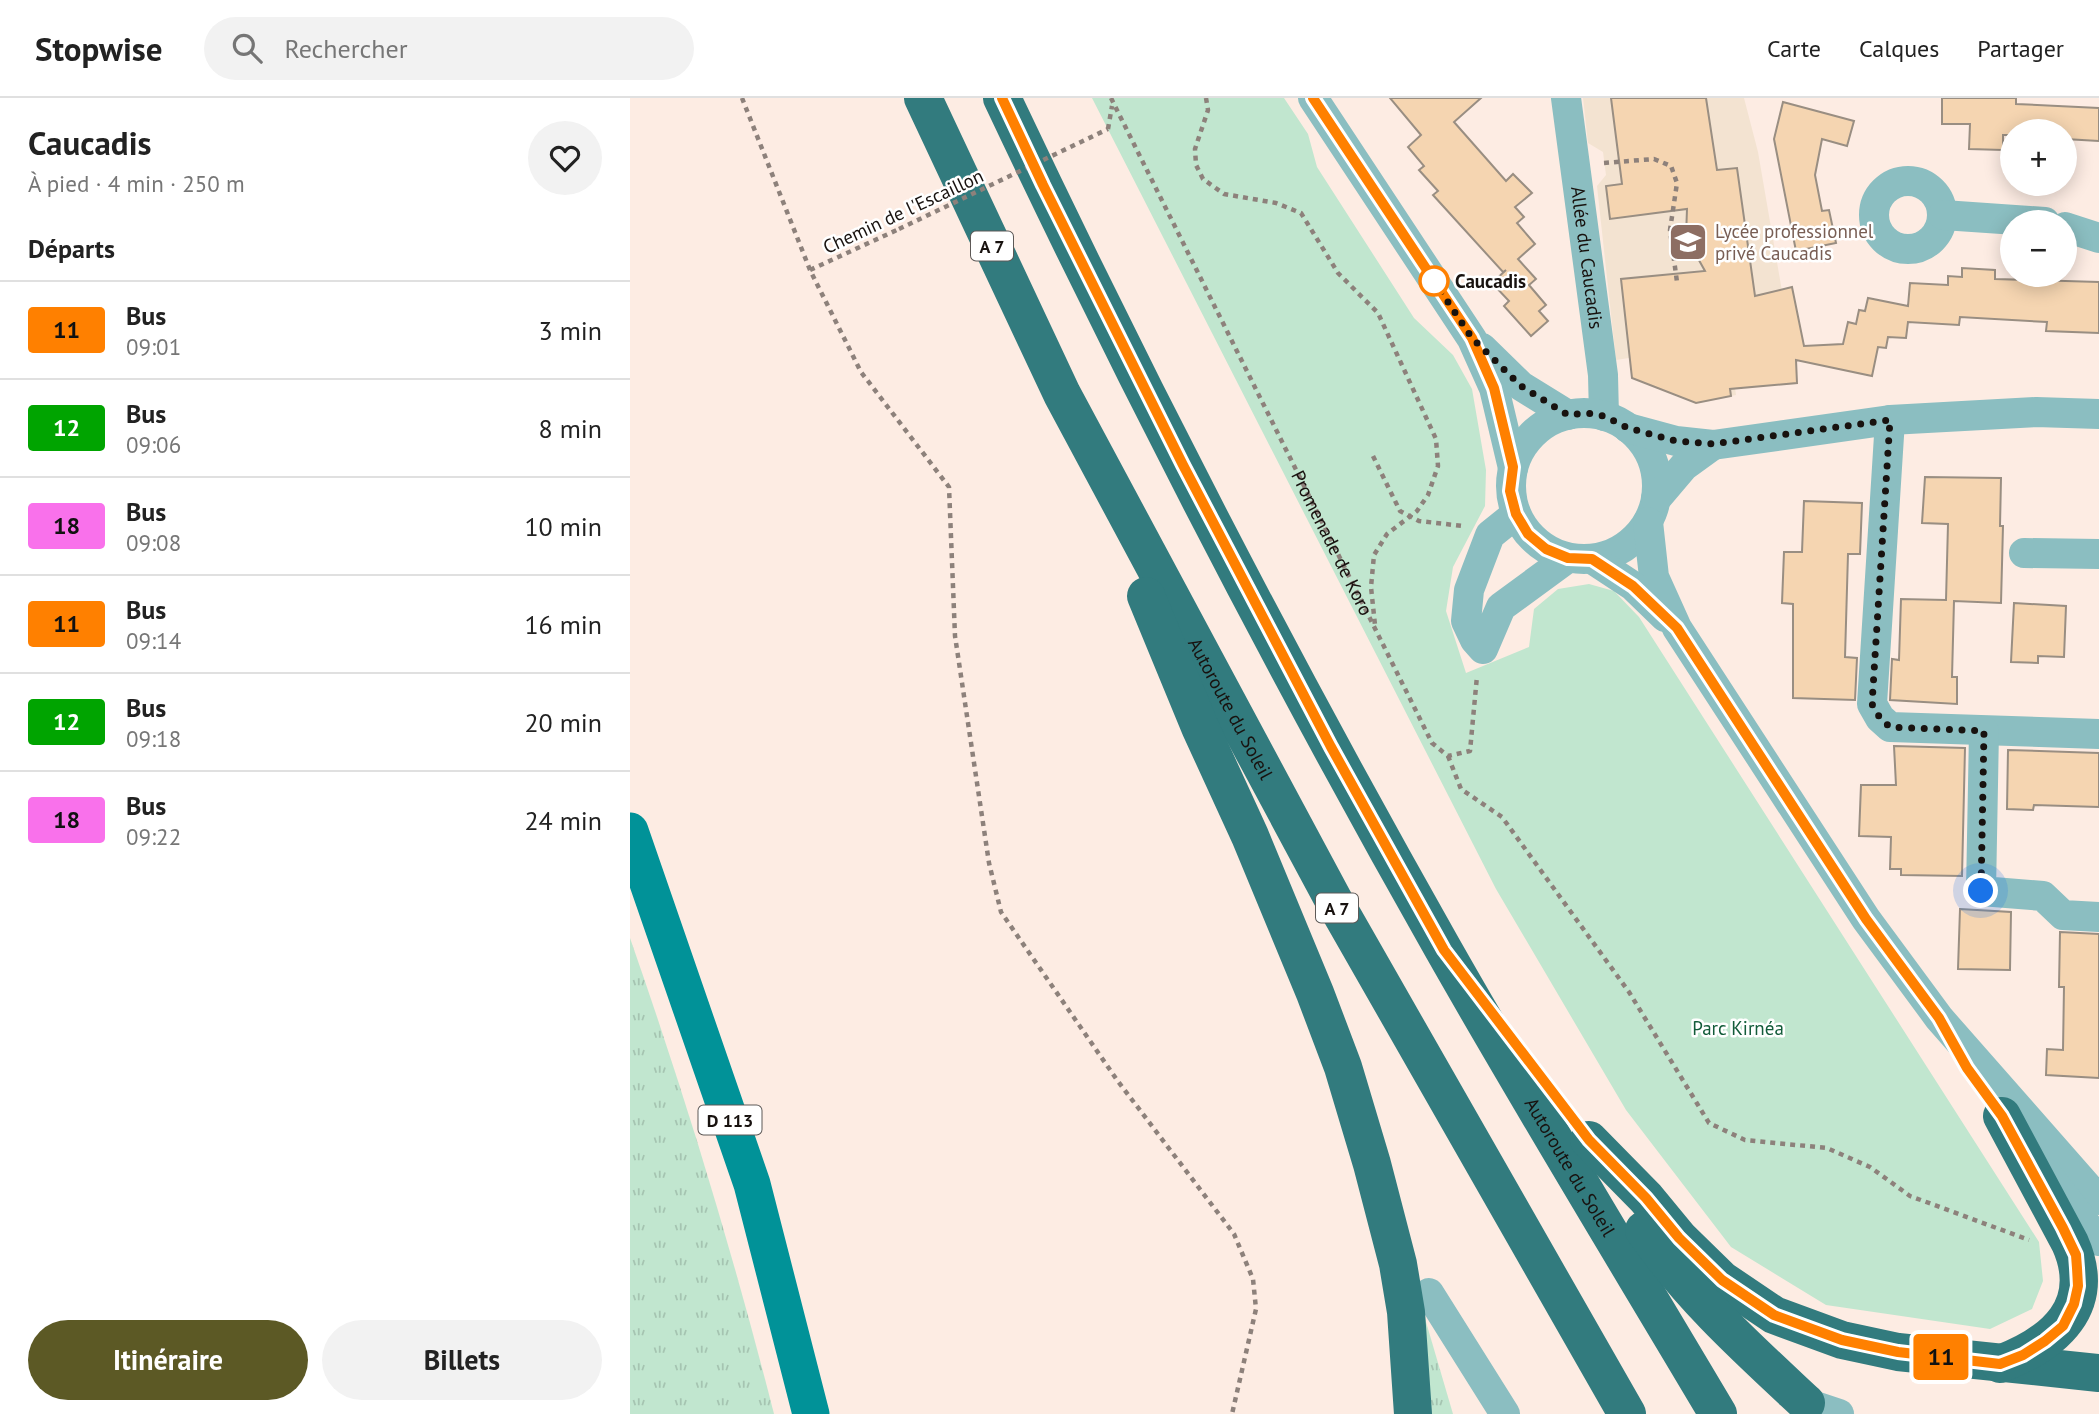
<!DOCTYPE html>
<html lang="fr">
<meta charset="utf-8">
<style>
:root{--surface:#fff;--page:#f2f2f2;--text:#222;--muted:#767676;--line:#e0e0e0;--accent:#5c5925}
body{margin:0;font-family:"PT Sans",sans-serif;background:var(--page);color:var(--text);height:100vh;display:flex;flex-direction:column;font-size:26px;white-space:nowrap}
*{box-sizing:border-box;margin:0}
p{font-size:23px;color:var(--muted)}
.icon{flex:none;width:38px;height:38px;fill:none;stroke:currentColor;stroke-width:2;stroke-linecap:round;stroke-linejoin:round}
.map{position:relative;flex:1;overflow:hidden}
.drawer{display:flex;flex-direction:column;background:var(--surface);width:630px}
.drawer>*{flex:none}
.badge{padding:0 14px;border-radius:5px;font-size:24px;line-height:46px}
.buttons{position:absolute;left:1370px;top:21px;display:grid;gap:14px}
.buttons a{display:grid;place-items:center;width:77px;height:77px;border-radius:50%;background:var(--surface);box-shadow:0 4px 18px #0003;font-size:35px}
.you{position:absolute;width:35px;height:35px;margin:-18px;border:5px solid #fff;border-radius:50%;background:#1a73e8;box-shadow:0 0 0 10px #1a73e833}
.map>.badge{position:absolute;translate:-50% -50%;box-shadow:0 0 0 4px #fff}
h2{padding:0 28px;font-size:26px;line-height:63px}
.round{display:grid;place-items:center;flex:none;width:74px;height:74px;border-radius:37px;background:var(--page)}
.headline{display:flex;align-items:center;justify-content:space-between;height:119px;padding:0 28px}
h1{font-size:33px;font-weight:800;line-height:52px}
.cta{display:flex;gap:14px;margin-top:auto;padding:14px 28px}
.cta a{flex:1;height:80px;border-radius:42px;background:var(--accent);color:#fff;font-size:28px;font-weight:800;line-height:80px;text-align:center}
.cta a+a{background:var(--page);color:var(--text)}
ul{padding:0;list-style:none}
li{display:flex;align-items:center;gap:21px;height:98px;padding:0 28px;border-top:2px solid var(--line)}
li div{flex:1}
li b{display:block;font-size:26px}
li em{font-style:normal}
li .badge{min-width:77px;font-weight:700;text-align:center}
header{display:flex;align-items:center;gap:42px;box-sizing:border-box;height:98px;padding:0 35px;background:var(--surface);border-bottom:2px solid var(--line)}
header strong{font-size:33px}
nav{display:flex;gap:38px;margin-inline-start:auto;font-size:24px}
.search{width:490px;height:63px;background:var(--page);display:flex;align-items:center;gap:18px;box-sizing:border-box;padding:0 24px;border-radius:38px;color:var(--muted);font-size:26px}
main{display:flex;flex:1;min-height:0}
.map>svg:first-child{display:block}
.education{fill:#f3e3d1}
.grass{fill:url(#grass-tufts)}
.park{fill:#c1e6cf}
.building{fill:#f5d5b1;stroke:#998e82;stroke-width:2}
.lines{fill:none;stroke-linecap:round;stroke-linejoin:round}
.path{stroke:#8d817b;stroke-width:4.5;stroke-dasharray:5 5;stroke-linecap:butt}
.minor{stroke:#8bbec1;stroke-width:30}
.major{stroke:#019298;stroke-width:37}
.highway{stroke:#327b7e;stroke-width:38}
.path-bridge{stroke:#8d817b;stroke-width:4.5;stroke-dasharray:5 5;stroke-linecap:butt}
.line-casing{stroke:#fff;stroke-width:16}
.line{stroke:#ff8000;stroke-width:10}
.walk{stroke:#18120f;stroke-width:7;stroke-dasharray:0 12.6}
.stop-dot{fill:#fff;stroke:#ff8000;stroke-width:3.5}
.labels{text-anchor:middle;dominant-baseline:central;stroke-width:5;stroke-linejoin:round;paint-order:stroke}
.shield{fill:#fff;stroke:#5d5957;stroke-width:2}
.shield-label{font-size:18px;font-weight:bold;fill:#18120f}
.street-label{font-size:19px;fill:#18120f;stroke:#fff}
.education-label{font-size:19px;fill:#785e54;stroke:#fff;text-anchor:start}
.stop-label{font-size:19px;font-weight:bold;fill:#18120f;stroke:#fff;text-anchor:start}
.park-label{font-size:19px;fill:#135c3a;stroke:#fff}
</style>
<header>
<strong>Stopwise</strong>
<div class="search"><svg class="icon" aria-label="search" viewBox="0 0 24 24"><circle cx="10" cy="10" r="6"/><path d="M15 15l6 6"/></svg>Rechercher</div>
<nav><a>Carte</a><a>Calques</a><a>Partager</a></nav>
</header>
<main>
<section class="drawer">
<div class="headline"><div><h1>Caucadis</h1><p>À pied · 4 min · 250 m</p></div><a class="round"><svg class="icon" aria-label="heart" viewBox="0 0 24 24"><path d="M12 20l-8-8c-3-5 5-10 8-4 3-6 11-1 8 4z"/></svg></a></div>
<h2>Départs</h2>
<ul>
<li><span class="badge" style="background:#ff8000;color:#111">11</span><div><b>Bus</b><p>09:01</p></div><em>3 min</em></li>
<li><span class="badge" style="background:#00a400;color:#fff">12</span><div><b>Bus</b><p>09:06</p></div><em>8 min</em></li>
<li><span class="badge" style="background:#f971eb;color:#111">18</span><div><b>Bus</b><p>09:08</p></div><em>10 min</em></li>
<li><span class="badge" style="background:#ff8000;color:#111">11</span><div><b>Bus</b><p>09:14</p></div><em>16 min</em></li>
<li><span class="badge" style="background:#00a400;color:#fff">12</span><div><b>Bus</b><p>09:18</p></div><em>20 min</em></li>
<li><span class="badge" style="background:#f971eb;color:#111">18</span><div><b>Bus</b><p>09:22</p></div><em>24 min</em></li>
</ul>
<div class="cta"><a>Itinéraire</a><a>Billets</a></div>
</section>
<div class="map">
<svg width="1469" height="1316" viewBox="0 0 1469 1316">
<defs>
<pattern id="grass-tufts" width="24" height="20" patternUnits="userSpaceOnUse" patternTransform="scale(1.75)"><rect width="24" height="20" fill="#c1e6cf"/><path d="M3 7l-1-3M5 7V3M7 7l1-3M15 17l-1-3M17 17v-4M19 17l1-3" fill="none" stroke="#a5c4b1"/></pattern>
</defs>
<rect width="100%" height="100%" fill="#fdece3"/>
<path class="education" d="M 953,0 L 1114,0 L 1128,54 L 1153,199 L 1094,210 L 1106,297 L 1066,305 L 1002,280 L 999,260 L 986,262 L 967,88 L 976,77 L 973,54 L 958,45 Z"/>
<g class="grass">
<path d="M 0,840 C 55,997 103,1155 144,1316 L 0,1316 Z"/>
<path d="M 784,1183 L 823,1316 L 795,1316 Z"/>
</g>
<path class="park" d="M 462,0 L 654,0 L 678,36 L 687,69 L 784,220 L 823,257 L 842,291 L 856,372 L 855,408 L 823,469 L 816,513 L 836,575 L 899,549 L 904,511 L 928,491 L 959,486 L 984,493 L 1009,519 L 1409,1144 L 1413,1183 L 1402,1211 L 1360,1231 L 1196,1207 L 1101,1149 L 996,1012 L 866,791 Z"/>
<g class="building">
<path d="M 760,0 L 851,0 L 824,24 L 876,83 L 883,76 L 902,95 L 885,109 L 894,119 L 887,125 L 905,146 L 888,161 L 906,181 L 899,187 L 916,207 L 909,213 L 918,223 L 901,238 L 874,208 L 879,203 L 862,185 L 876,172 L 873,174 L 803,97 L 808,93 L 789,72 L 794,68 L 778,49 L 791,37 Z"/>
<path d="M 981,0 L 1076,0 L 1087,72 L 1107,70 L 1125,198 L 1162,189 L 1174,248 L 1213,246 L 1218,224 L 1226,226 L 1229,212 L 1235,213 L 1238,200 L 1278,208 L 1280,185 L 1318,187 L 1318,178 L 1332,179 L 1332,170 L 1365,172 L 1365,181 L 1469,184 L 1469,235 L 1416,233 L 1417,224 L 1330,219 L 1329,227 L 1278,224 L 1276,240 L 1258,239 L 1256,250 L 1248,249 L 1242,278 L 1166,262 L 1167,285 L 1100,291 L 1101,298 L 1066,305 L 1002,280 L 991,181 L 1075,173 L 1056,139 L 1057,111 L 980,121 L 976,88 L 992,86 Z"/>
<path d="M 1312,0 L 1386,0 L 1386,6 L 1469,10 L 1469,43 L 1435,41 L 1435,33 L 1382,33 L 1382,37 L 1373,37 L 1373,52 L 1339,51 L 1340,26 L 1312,26 Z"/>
<path d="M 1153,4 L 1224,23 L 1217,48 L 1192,41 L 1185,77 L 1192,113 L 1199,112 L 1206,145 L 1166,153 L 1144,41 Z"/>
<path d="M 1295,379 L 1371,380 L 1370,428 L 1373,428 L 1371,505 L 1324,503 L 1322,579 L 1327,579 L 1327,606 L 1260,602 L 1262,561 L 1269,562 L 1271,501 L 1316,502 L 1318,426 L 1292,425 Z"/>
<path d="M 1174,403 L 1232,405 L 1230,456 L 1218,456 L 1215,559 L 1227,560 L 1225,602 L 1163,600 L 1163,506 L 1152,505 L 1154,454 L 1172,454 Z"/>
<path d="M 1384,505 L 1436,508 L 1434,559 L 1408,558 L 1408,565 L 1381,564 Z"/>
<path d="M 1264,648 L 1335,650 L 1332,778 L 1271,777 L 1271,771 L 1260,771 L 1261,739 L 1229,738 L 1231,687 L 1266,687 Z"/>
<path d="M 1378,652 L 1469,655 L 1469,709 L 1404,707 L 1403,712 L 1377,711 Z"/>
<path d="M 1330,811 L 1381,814 L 1380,872 L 1328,871 Z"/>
<path d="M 1430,834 L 1469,836 L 1469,980 L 1416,977 L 1417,951 L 1433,952 L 1434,889 L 1429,889 Z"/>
</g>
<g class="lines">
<g class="path">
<path d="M 112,0 L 180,172 L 231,274 L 319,389 L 325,538 L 359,765 L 371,814 L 487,982 L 604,1136 L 623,1181 L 626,1211 L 602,1316"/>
<path id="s1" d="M 481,0 L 802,645 L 818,658 L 840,653 L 847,578"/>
<path d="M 576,0 L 578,12 L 565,51 L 566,67 L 573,81 L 594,96 L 646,105 L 671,115 L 708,175 L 748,215 L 806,341 L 808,368 L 798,397 L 787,413 L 757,436 L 744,457 L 741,489 L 745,527"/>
<path d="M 478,31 L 482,8"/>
<path d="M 974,65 L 1024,61 L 1041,68 L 1047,85 L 1040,132 L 1047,184"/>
<path d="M 180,172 L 269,131"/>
<path d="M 743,358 L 770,413 L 789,423 L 833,428"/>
<path d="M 818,658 L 831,691 L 872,719 L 999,894 L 1079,1025 L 1115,1042 L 1197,1050 L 1240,1069 L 1280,1098 L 1399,1142"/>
</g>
<g class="minor">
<path d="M 683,0 L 842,241 L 864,290 L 883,370"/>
<path id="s2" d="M 936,0 L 973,277 L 974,318"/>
<circle cx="1278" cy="117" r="34"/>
<path d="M 1313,117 L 1415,124"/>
<path d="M 1435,129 L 1469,140"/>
<path d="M 852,250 L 891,288 L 938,317"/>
<circle cx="954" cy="388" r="73"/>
<path d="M 1260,322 L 1242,606 L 1250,620 L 1260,629 L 1469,636"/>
<path d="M 998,330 L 1046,343 L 1083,347 L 1260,322 L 1406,314 L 1469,316"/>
<path d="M 1026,401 L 1054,368 L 1083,347"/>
<path d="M 886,416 L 860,437 L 839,492 L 836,523 L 845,542 L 853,551 L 871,509 L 938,460"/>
<path d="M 1018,424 L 1024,479 L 1047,530 L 1236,821 L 1309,920 L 1469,1102"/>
<path d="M 1394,455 L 1469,456"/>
<path d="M 962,461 L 1003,488 L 1035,519"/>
<path d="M 1354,633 L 1351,793 L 1413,798 L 1433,817 L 1469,819"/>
<path d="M 1416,1075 L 1469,1143"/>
<path d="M 799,1195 L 875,1316"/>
<path d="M 1176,1305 L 1209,1316"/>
</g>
<path class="major" d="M 0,733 L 122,1086 L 181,1316"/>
<g class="highway">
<path id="s3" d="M 293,0 L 432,296 L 704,803 L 997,1316"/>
<path id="s4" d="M 372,0 C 508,288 655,572 812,849 C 901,1006 996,1161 1088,1316"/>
<path d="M 516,498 L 570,629 L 620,738 L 685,895 L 713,969 L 742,1066 L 768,1166 L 776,1214 L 783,1316"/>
<path d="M 959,1042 L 1016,1100 L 1049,1140 L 1092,1182 L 1144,1217 L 1212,1242 L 1268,1254 L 1469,1275"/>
<path d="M 1014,1132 C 1059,1198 1118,1251 1176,1305"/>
<path d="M 1370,1266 C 1425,1245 1468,1208 1440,1145 L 1372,1018"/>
</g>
<path class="path-bridge" d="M 269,131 L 478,31"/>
</g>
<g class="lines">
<g class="line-casing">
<path id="line" d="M 372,0 L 413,87 L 553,367 L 701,649 L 814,852 L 959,1042 L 1016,1100 L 1049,1140 L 1092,1182 L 1144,1217 L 1212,1242 L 1268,1254 L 1370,1266 L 1393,1257 L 1415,1243 L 1433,1228 L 1444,1206 L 1448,1188 L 1447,1170 L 1446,1157 L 1433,1130 L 1372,1018 L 1337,970 L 1309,920 L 1236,821 L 1047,530 L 1003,488 L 962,461 L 938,460 L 916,451 L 898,436 L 886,416 L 880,393 L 883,369 L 864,290 L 842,240 L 683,0"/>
</g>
<use href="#line" class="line"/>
<path class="walk" d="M 804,183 L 842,240 L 891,288 L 938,317 L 956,315 L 974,318 L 998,330 L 1046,343 L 1083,346 L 1260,322 L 1242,606 L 1250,620 L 1260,629 L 1354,633 L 1351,793"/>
</g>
<defs>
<g id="school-square" transform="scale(2.0125)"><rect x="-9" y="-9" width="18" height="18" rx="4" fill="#8d6e63" stroke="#fff"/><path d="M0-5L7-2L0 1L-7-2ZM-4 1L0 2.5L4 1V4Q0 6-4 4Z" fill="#fff"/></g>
</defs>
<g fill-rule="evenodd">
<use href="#school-square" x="1058" y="144"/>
</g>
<circle class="stop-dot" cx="804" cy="183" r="14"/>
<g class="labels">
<g class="shield">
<rect x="341" y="133.5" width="42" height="29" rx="5"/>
<rect x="686" y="795.5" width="42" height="29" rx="5"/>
<rect x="68.5" y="1007.5" width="63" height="29" rx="5"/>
</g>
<g class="shield-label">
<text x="362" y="148">A 7</text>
<text x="707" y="810">A 7</text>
<text x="100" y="1022">D 113</text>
</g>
<g class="street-label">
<text transform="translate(273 113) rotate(-25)">Chemin de l'Escaillon</text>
<text stroke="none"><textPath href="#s2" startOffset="161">Allée du Caucadis</textPath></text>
<text stroke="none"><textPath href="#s1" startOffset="497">Promenade de Koro</textPath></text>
<text stroke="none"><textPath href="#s3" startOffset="684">Autoroute du Soleil</textPath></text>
<text stroke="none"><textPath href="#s4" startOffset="1211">Autoroute du Soleil</textPath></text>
</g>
<g class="education-label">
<text x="1085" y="133">Lycée professionnel<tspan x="1085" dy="22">privé Caucadis</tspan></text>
</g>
<g class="stop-label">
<text x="825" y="183">Caucadis</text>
</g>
<g class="park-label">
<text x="1108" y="930">Parc Kirnéa</text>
</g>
</g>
</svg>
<div class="buttons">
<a>+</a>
<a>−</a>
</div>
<div class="you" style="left:1351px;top:793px"></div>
<b class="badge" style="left:1311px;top:1259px;background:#ff8000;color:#111">11</b>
</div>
</main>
